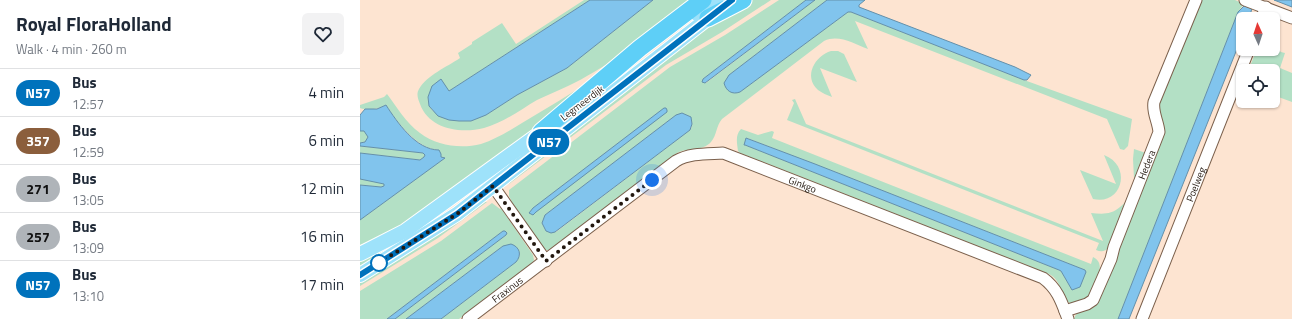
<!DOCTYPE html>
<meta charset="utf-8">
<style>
:root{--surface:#fff;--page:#f2f2f3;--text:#1f2937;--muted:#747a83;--line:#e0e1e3}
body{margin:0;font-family:"Titillium Web",sans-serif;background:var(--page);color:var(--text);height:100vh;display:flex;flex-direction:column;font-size:15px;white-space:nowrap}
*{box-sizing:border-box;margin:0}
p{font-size:13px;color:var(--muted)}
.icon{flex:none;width:22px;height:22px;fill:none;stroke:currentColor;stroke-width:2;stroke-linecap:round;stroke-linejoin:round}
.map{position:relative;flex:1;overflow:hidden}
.sheet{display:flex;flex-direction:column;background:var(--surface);width:360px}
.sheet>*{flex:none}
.badge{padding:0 8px;border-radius:13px;font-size:14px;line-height:26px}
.needle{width:26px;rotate:357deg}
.fabs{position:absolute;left:876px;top:12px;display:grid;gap:8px}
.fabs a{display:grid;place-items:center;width:44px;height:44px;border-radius:6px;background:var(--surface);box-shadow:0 1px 3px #0004;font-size:20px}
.you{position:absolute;width:20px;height:20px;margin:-10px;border:3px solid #fff;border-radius:50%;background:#1a73e8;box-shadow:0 0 0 6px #1a73e833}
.map>.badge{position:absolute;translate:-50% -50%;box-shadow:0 0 0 2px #fff}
.round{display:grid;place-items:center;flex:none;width:42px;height:42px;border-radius:6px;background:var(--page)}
.head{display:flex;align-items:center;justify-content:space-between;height:68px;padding:0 16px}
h1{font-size:19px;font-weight:700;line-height:30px}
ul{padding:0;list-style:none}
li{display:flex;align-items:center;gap:12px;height:48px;padding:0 16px;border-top:1px solid var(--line)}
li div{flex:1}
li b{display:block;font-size:15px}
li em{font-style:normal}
li .badge{min-width:44px;font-weight:700;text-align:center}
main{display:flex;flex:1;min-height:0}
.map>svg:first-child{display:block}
.green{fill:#b3e0c5;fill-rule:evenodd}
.water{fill:#81c4ed;stroke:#6490aa}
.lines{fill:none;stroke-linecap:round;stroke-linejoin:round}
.minor-casing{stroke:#7b604c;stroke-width:13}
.major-casing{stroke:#fff;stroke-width:16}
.highway-casing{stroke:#fff;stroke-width:19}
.minor{stroke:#fff;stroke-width:11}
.major{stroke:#9ee2fa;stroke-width:14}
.highway{stroke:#5ecff7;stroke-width:17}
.line-casing{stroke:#fff;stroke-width:9}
.line{stroke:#0072bc;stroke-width:6}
.walk{stroke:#22170e;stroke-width:4;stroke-dasharray:0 7.2}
.stop-dot{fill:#fff;stroke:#0072bc;stroke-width:2}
.labels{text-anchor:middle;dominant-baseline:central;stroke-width:3;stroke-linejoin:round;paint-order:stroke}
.street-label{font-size:10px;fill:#22170e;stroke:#fff}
</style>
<main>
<section class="sheet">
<div class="head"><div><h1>Royal FloraHolland</h1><p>Walk · 4 min · 260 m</p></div><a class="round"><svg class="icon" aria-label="heart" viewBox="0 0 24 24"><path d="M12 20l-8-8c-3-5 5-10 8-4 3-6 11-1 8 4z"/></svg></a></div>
<ul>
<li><span class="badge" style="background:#0072bc;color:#fff">N57</span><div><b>Bus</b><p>12:57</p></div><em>4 min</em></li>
<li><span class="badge" style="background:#8b5e3c;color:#fff">357</span><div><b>Bus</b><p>12:59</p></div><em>6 min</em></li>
<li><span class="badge" style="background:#afb4b9;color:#111">271</span><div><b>Bus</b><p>13:05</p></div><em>12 min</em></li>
<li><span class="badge" style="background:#afb4b9;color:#111">257</span><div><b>Bus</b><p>13:09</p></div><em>16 min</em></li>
<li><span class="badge" style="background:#0072bc;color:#fff">N57</span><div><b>Bus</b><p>13:10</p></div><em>17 min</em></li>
</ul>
</section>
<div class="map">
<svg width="932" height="319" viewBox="0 0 932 319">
<rect width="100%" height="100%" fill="#fde4d1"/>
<g class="green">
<path d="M 224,0 L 230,0 L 89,91 L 68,97 L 69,106 L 73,111 L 99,121 L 111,120 L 126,115 L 157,95 L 207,68 L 293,0 L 335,0 C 302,25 270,51 234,72 C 225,77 217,82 208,86 C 198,91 187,95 177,100 C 160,110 143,123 124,128 C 100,134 69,129 60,104 C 58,99 56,94 59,89 C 67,75 87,67 100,58 L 98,53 L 112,44 L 112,42 L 142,23 L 156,44 Z"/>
<path d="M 388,0 L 411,0 L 362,32 L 306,65 L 149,184 L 153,178 C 230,118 306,54 388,0 Z"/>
<path d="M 419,0 L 446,0 L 343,79 L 342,80 L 346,83 L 455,0 L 467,0 L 369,75 L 380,92 L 488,12 L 491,12 L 664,80 L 772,119 L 768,146 L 764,150 L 760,149 L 747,119 L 495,21 L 508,49 C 494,44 479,34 464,41 L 362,119 C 356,126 357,135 351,142 C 342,152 328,147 317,153 L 189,250 L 185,250 L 151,203 L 152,202 L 149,196 L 149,190 L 310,67 L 365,35 ZM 304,108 L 169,213 L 173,208 ZM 316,115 L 329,116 C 333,120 333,126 330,130 L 196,232 L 186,231 L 182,223 L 185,215 Z"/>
<path d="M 840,0 L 875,0 L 884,4 L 878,12 L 758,319 L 714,319 C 716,310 727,308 734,305 L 801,142 L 799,111 L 799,103 Z"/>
<path d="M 913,35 L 916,47 L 921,52 L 925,53 L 920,68 L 932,73 L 932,102 L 913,95 L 913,71 L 888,71 L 897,49 L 913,49 Z"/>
<path d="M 471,51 L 478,51 L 484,54 L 497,82 L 460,68 L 472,97 C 467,95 462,93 458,90 C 443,76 455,56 471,51 Z"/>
<path d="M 237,77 L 238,80 L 107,183 L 26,235 L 0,245 L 0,220 L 85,158 L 81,157 L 79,150 C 57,149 37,122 26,105 C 18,109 9,111 0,108 L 0,105 L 24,97 L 27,94 C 37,107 46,123 60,133 C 77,146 101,149 121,144 C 136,139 149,131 162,123 C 187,108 212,93 237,77 Z"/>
<path d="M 435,99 L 446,124 L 743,241 L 731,213 C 742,214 751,215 760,207 C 763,205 765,202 767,200 L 749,247 C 745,252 741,252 736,250 L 739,243 L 427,120 L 434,103 L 432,100 Z"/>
<path d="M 381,129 L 398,135 L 412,131 L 414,132 L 412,138 L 731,264 L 733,257 C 748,264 734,284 730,295 C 726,300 716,303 710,303 C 699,297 703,281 689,274 L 380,153 L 378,151 C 377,143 375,135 381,129 ZM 387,138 L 725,270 L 712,290 L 701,271 L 699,270 L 385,145 L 384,144 Z"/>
<path d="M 0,131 L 4,131 L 8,135 L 7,140 L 5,142 L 0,143 Z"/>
<path d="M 0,146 L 63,153 L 65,155 L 64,157 L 61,160 L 0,153 Z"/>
<path d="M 774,149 L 786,153 L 776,177 L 774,178 L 773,159 Z"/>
<path d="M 744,155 C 773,166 762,206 733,199 L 720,170 L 756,184 Z"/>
<path d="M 0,179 L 24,183 L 24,186 L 21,187 L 0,185 Z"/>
<path d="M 123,202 L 127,202 L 78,238 L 0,286 L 0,282 Z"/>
<path d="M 132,203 L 140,209 L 141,208 L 173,255 L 174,260 L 172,263 L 99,319 L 81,319 L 156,262 L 160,255 L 158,248 L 143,246 L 46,319 L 35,319 L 146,235 L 143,231 L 27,319 L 0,319 L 0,291 L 81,241 Z"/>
<path d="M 25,247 L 27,252 L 0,269 L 0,260 Z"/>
</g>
<g class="water">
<path d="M 230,0 L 293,0 L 207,68 L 157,95 L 126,115 L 111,121 L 99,121 L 89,120 L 78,116 L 69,106 L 68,97 L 72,86 L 81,79 L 89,91 Z"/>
<path d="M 446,0 L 455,0 L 345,83 L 342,82 L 343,79 Z"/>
<path d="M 467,0 L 505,0 L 499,5 L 499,7 L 655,67 L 671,75 L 667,80 L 664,80 L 491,12 L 488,12 L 380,92 C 372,95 366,91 364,83 L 369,75 Z"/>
<path d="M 886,0 L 894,0 C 892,7 891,13 889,19 L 883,19 L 883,34 L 769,319 L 758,319 L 878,12 L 884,6 Z"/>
<path d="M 914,0 L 932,0 L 932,7 Z"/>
<path d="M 26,105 C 37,122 56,150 79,150 L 81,154 L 81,157 L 85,158 L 0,220 L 0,185 L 21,187 L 24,186 L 24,184 L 0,179 L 0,153 L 60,160 L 64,157 L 65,155 L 63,153 L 0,146 L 0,143 L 5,142 L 8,137 L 4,131 L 0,131 L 0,115 L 5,109 L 17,109 Z"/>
<path d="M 304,108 L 306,108 L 307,110 L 307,112 L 176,212 L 173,215 L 169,213 L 173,208 Z"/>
<path d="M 322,113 L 331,117 L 332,124 L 330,130 L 195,232 L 191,233 L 186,231 L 182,223 L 185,215 L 316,115 Z"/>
<path d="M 386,138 L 455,164 L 725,270 L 726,272 L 720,287 L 712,290 L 701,271 L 699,270 L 385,145 L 384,145 Z"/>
<path d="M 143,231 L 145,231 L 147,233 L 146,235 L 35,319 L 27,319 Z"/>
<path d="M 151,244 C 160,247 162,255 156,262 L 81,319 L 46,319 L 143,246 Z"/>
</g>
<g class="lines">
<g class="minor-casing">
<g id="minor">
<path d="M 885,0 L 932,18"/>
<path d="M 901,19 L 906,7"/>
<path d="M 128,179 L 186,261"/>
<path id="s1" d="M 705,311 L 727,304 L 733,300 L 751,259 L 754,247 L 799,132 C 798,121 792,112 794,102 L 836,0"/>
<path id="s2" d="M 108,319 L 316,161 C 330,153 346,154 363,153 L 683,278 C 698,289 702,303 708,319"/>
<path id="s3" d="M 782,319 L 889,49"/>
</g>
</g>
<g class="major-casing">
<g id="major">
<path d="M 337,14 L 356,0"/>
<path d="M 0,254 L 45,231 L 190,126"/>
<path d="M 0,275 L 97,214 L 356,12"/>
</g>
</g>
<g class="highway-casing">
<g id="highway">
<path d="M 348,18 L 383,0"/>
<path d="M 181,132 L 280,48 L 343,0"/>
</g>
</g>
<use href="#minor" class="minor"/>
<use href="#major" class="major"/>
<use href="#highway" class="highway"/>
</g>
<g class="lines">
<g class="line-casing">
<path id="line" d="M 0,275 L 97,214 L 372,0"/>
</g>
<use href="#line" class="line"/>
<path class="walk" d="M 19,263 L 97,214 L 133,186 L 186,261 L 292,180"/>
</g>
<circle class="stop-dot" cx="19" cy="263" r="8"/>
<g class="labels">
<g class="street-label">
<text transform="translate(222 103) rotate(-37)">Legmeerdijk</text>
<text stroke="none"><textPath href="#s1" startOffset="176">Hedera</textPath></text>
<text stroke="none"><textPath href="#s2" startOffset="395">Ginkgo</textPath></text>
<text stroke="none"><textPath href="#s3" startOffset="145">Poelweg</textPath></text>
<text stroke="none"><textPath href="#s2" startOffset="49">Fraxinus</textPath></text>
</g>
</g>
</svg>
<div class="fabs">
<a><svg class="needle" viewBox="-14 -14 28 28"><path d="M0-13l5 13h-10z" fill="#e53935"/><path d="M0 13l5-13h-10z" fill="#747a83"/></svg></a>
<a><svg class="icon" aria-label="locate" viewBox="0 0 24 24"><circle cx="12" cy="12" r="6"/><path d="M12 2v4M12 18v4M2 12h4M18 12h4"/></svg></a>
</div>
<div class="you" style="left:292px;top:180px"></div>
<b class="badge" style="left:189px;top:142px;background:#0072bc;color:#fff">N57</b>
</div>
</main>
